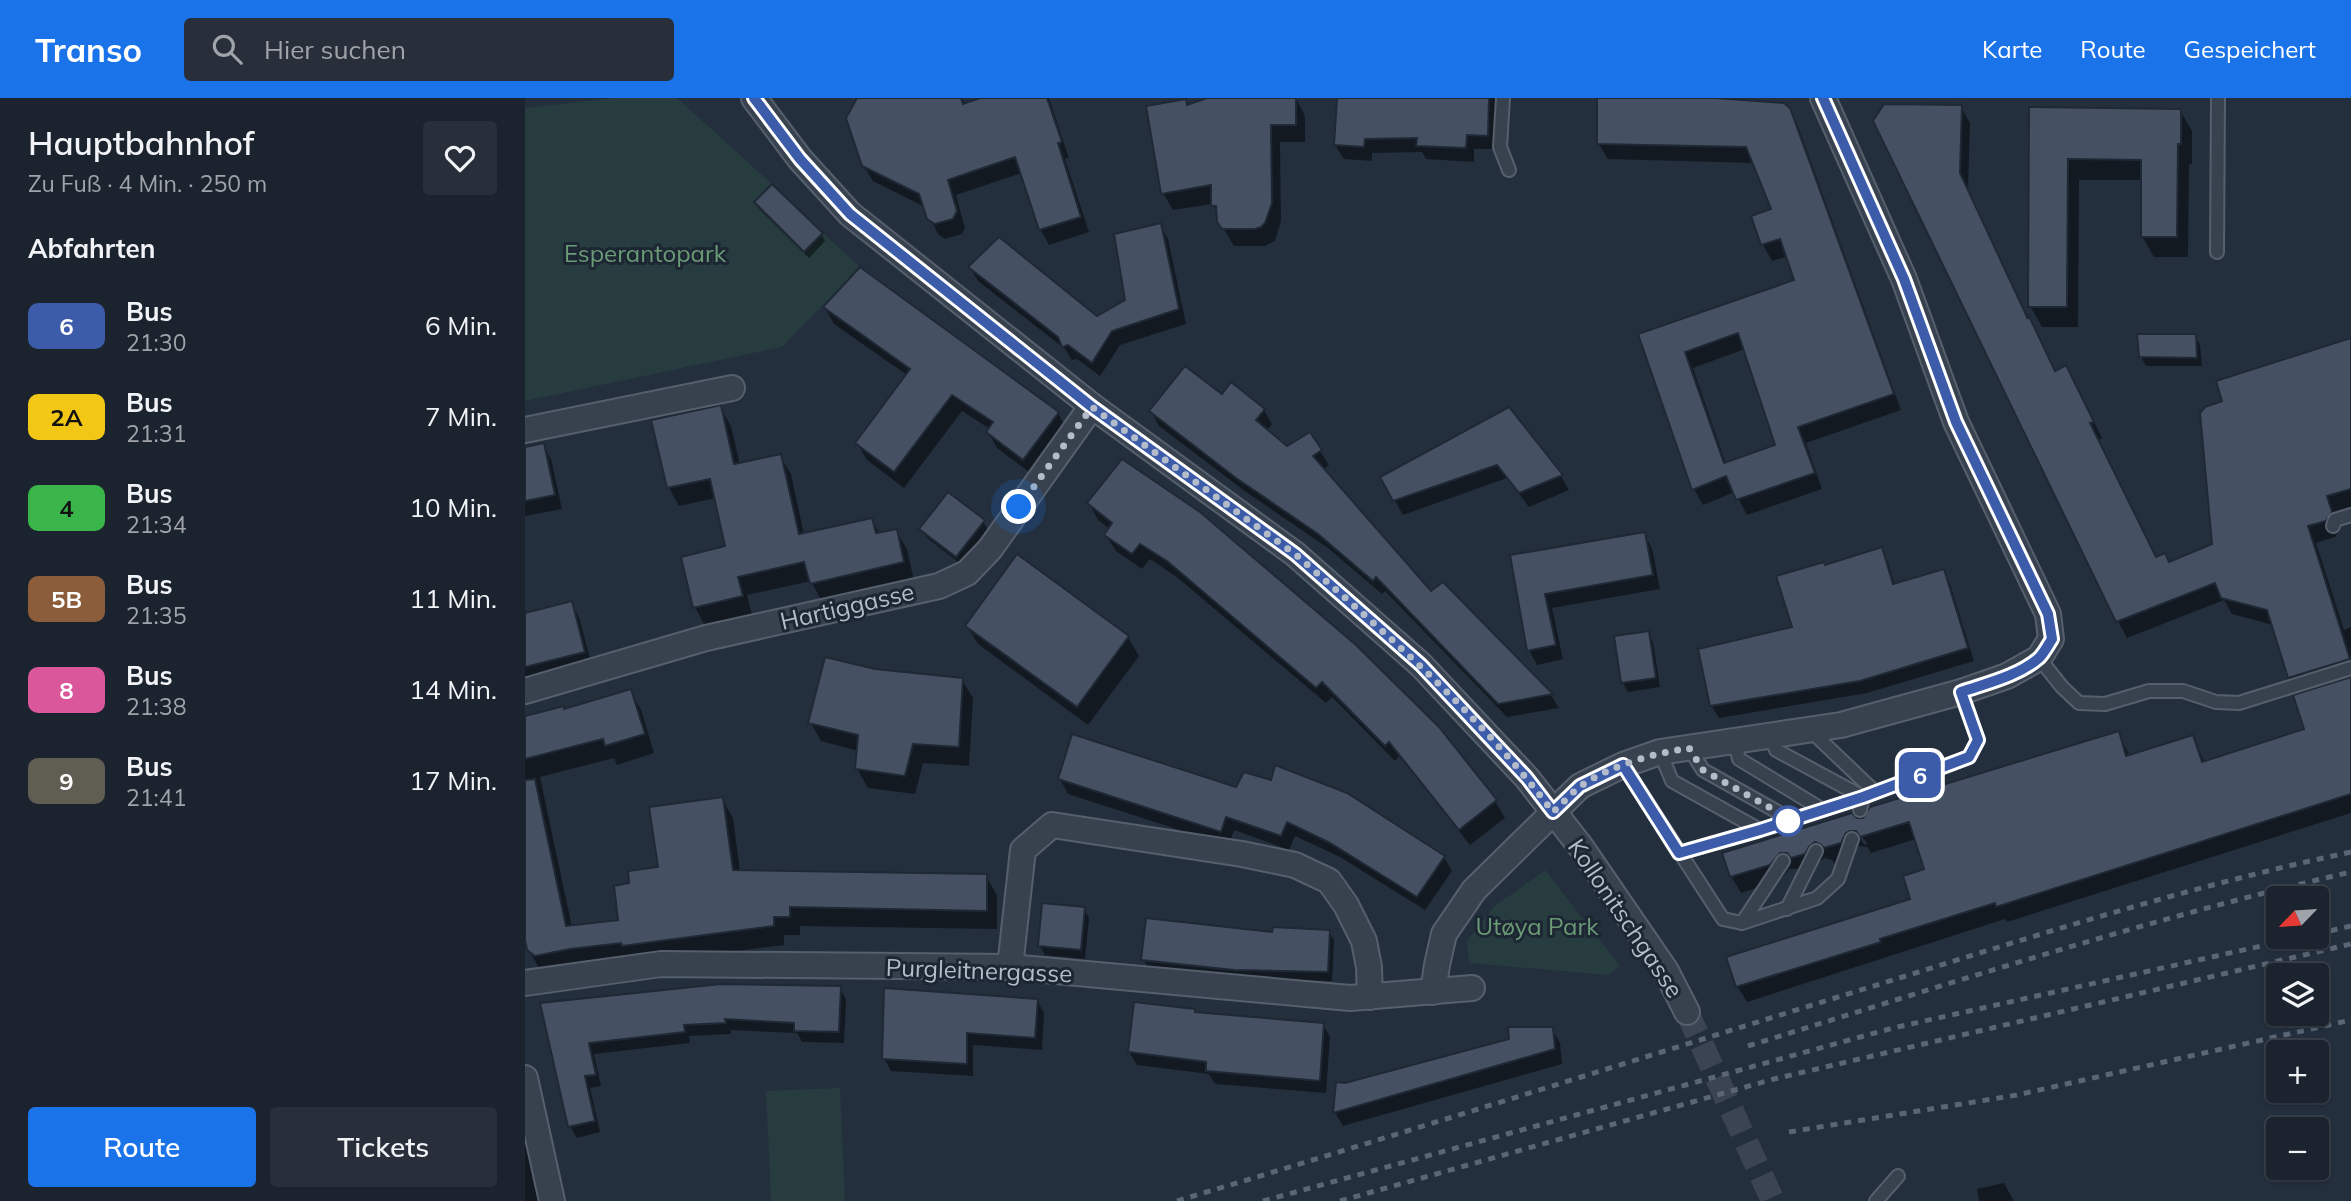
<!DOCTYPE html>
<html lang="de">
<meta charset="utf-8">
<style>
:root{--surface:#1b232e;--page:#282f3a;--text:#f1f3f6;--muted:#a0a4aa;--line:#39404a;--accent:#1a73e8}
body{margin:0;font-family:Mulish,sans-serif;background:var(--page);color:var(--text);height:100vh;display:flex;flex-direction:column;font-size:26px;white-space:nowrap}
*{box-sizing:border-box;margin:0}
p{font-size:23px;color:var(--muted)}
.icon{flex:none;width:38px;height:38px;fill:none;stroke:currentColor;stroke-width:2;stroke-linecap:round;stroke-linejoin:round}
.map{position:relative;flex:1;overflow:hidden}
.drawer{display:flex;flex-direction:column;background:var(--surface);width:525px}
.drawer>*{flex:none}
.badge{padding:0 14px;border-radius:10px;font-size:24px;line-height:46px}
.needle{width:46px;rotate:245deg}
.fabs{position:absolute;left:1741px;top:788px;display:grid;gap:14px}
.fabs a{display:grid;place-items:center;width:63px;height:63px;border-radius:7px;background:var(--surface);box-shadow:0 2px 5px #0004,0 0 0 2px var(--line);font-size:35px}
.you{position:absolute;width:35px;height:35px;margin:-18px;border:5px solid #fff;border-radius:50%;background:#1a73e8;box-shadow:0 0 0 10px #1a73e833}
.map>.badge{position:absolute;translate:-50% -50%;box-shadow:0 0 0 4px #fff}
h2{padding:0 28px;font-size:26px;line-height:63px}
.round{display:grid;place-items:center;flex:none;width:74px;height:74px;border-radius:7px;background:var(--page)}
.summary{display:flex;align-items:center;justify-content:space-between;height:119px;padding:0 28px}
h1{font-size:33px;font-weight:600;line-height:52px}
.primary-button{display:flex;gap:14px;margin-top:auto;padding:14px 28px}
.primary-button a{flex:1;height:80px;border-radius:7px;background:var(--accent);color:#fff;font-size:28px;font-weight:600;line-height:80px;text-align:center}
.primary-button a+a{background:var(--page);color:var(--text)}
ul{padding:0;list-style:none}
li{display:flex;align-items:center;gap:21px;height:91px;padding:0 28px}
li div{flex:1}
li b{display:block;font-size:26px}
li em{font-style:normal}
li .badge{min-width:77px;font-weight:700;text-align:center}
header{display:flex;align-items:center;gap:42px;box-sizing:border-box;height:98px;padding:0 35px;background:var(--accent);color:#fff}
header strong{font-size:33px}
nav{display:flex;gap:38px;margin-inline-start:auto;font-size:24px}
.search{width:490px;height:63px;background:var(--page);display:flex;align-items:center;gap:18px;box-sizing:border-box;padding:0 24px;border-radius:7px;color:var(--muted);font-size:26px}
main{display:flex;flex:1;min-height:0}
.map>svg:first-child{display:block}
.green{fill:#263c3f}
.shadow{fill:#0007;fill-rule:evenodd}
.building{fill:#455162;stroke:#1f2835;stroke-width:2;fill-rule:evenodd}
.lines{fill:none;stroke-linecap:round;stroke-linejoin:round}
.street-tunnel{stroke:#3a4453;stroke-width:24;stroke-dasharray:24 12;stroke-linecap:butt}
.lane-casing{stroke:#565f6c;stroke-width:16}
.street-casing{stroke:#565f6c;stroke-width:28}
.lane{stroke:#38414e;stroke-width:12}
.street{stroke:#38414e;stroke-width:24}
.rail{stroke:#5a6575;stroke-width:5;stroke-dasharray:7 7;stroke-linecap:butt}
.line-casing{stroke:#fff;stroke-width:16}
.line{stroke:#3c5caa;stroke-width:10}
.walk{stroke:#b4bcc9;stroke-width:7;stroke-dasharray:0 12.6}
.stop-dot{fill:#fff;stroke:#3c5caa;stroke-width:3.5}
.labels{text-anchor:middle;dominant-baseline:central;stroke-width:6;stroke-linejoin:round;paint-order:stroke}
.park-label{font-size:24px;fill:#6b9a76;stroke:#1d2633}
.street-label{font-size:24px;fill:#b4bcc9;stroke:#1d2633}
</style>
<header>
<strong>Transo</strong>
<div class="search"><svg class="icon" aria-label="search" viewBox="0 0 24 24"><circle cx="10" cy="10" r="6"/><path d="M15 15l6 6"/></svg>Hier suchen</div>
<nav><a>Karte</a><a>Route</a><a>Gespeichert</a></nav>
</header>
<main>
<section class="drawer">
<div class="summary"><div><h1>Hauptbahnhof</h1><p>Zu Fuß · 4 Min. · 250 m</p></div><a class="round"><svg class="icon" aria-label="heart" viewBox="0 0 24 24"><path d="M12 20l-8-8c-3-5 5-10 8-4 3-6 11-1 8 4z"/></svg></a></div>
<h2>Abfahrten</h2>
<ul>
<li><span class="badge" style="background:#3c5caa;color:#fff">6</span><div><b>Bus</b><p>21:30</p></div><em>6 Min.</em></li>
<li><span class="badge" style="background:#f3c716;color:#111">2A</span><div><b>Bus</b><p>21:31</p></div><em>7 Min.</em></li>
<li><span class="badge" style="background:#39b54a;color:#111">4</span><div><b>Bus</b><p>21:34</p></div><em>10 Min.</em></li>
<li><span class="badge" style="background:#8b5d3b;color:#fff">5B</span><div><b>Bus</b><p>21:35</p></div><em>11 Min.</em></li>
<li><span class="badge" style="background:#db579b;color:#fff">8</span><div><b>Bus</b><p>21:38</p></div><em>14 Min.</em></li>
<li><span class="badge" style="background:#605d53;color:#fff">9</span><div><b>Bus</b><p>21:41</p></div><em>17 Min.</em></li>
</ul>
<div class="primary-button"><a>Route</a><a>Tickets</a></div>
</section>
<div class="map">
<svg width="1826" height="1103" viewBox="0 0 1826 1103">
<rect width="100%" height="100%" fill="#242f3e"/>
<g class="green">
<path d="M 88,0 L 152,0 L 247,86 L 229,105 L 279,154 L 298,135 L 335,169 L 257,249 L 0,303 L 0,10 Z"/>
<path d="M 1020,772 L 1095,868 L 1084,877 L 944,865 L 942,843 L 969,809 Z"/>
<path d="M 315,990 L 320,1103 L 246,1103 L 241,993 Z"/>
</g>
<g class="shadow">
<path d="M 335,0 L 437,0 L 441,7 L 461,0 L 524,0 L 544,60 L 540,61 L 564,134 L 524,147 L 515,131 L 497,75 L 431,97 L 440,130 L 437,136 L 420,141 L 413,136 L 400,109 L 348,83 L 338,67 Z"/>
<path d="M 686,0 L 771,0 L 780,18 L 780,44 L 755,44 L 756,123 L 750,143 L 740,148 L 709,148 L 694,123 L 694,117 L 687,106 L 648,112 L 638,95 L 660,3 L 663,9 Z"/>
<path d="M 814,0 L 970,0 L 970,51 L 949,51 L 949,64 L 901,61 L 897,54 L 847,55 L 847,63 L 819,61 L 810,47 Z"/>
<path d="M 1074,0 L 1169,0 L 1264,11 L 1273,28 L 1376,312 L 1281,345 L 1297,391 L 1222,417 L 1210,394 L 1178,407 L 1169,391 L 1115,237 L 1272,183 L 1263,158 L 1247,163 L 1238,147 L 1229,119 L 1248,112 L 1229,65 L 1083,61 L 1073,45 ZM 1220,251 L 1252,348 L 1201,366 L 1168,270 Z"/>
<path d="M 1436,9 L 1445,25 L 1443,93 L 1505,224 L 1531,274 L 1550,286 L 1577,340 L 1573,342 L 1631,460 L 1644,466 L 1688,447 L 1699,304 L 1826,242 L 1826,410 L 1810,415 L 1815,431 L 1810,439 L 1791,445 L 1819,532 L 1826,529 L 1826,715 L 1482,824 L 1480,821 L 1222,904 L 1212,888 L 1387,802 L 1401,772 L 1391,741 L 1346,755 L 1342,749 L 1334,748 L 1330,751 L 1325,761 L 1310,766 L 1307,762 L 1300,760 L 1292,765 L 1289,772 L 1277,776 L 1273,771 L 1264,771 L 1254,783 L 1216,795 L 1206,778 L 1199,756 L 1339,722 L 1593,635 L 1605,658 L 1668,639 L 1680,665 L 1781,632 L 1775,597 L 1765,580 L 1748,527 L 1707,516 L 1699,502 L 1602,540 L 1593,523 L 1350,23 ZM 1328,732 L 1332,732 L 1342,745 L 1340,747 Z"/>
<path d="M 1506,11 L 1655,12 L 1667,33 L 1667,66 L 1664,66 L 1663,159 L 1629,159 L 1617,138 L 1618,82 L 1554,82 L 1553,229 L 1517,229 L 1505,208 Z"/>
<path d="M 231,105 L 296,136 L 300,143 L 284,160 L 235,112 Z"/>
<path d="M 635,127 L 643,141 L 661,226 L 595,247 L 575,278 L 552,261 L 547,262 L 540,251 L 453,183 L 445,169 L 572,220 L 602,203 Z"/>
<path d="M 300,210 L 533,315 L 542,332 L 508,377 L 472,350 L 463,334 L 465,331 L 437,313 L 379,390 L 342,362 L 332,345 L 382,277 L 309,226 Z"/>
<path d="M 1670,238 L 1675,247 L 1677,268 L 1621,268 L 1616,259 Z"/>
<path d="M 697,298 L 739,312 L 747,326 L 741,333 L 762,350 L 784,336 L 804,367 L 797,372 L 905,495 L 917,487 L 1026,597 L 1034,610 L 982,619 L 860,493 L 857,496 L 803,450 L 721,394 L 634,328 L 626,313 Z"/>
<path d="M 195,309 L 206,328 L 215,367 L 255,358 L 266,376 L 279,437 L 347,422 L 355,436 L 371,433 L 382,451 L 389,483 L 297,504 L 286,483 L 222,497 L 227,517 L 180,528 L 170,509 L 202,450 L 191,400 L 154,408 L 144,390 Z"/>
<path d="M 983,311 L 1036,378 L 1044,392 L 1004,409 L 982,380 L 878,417 L 857,380 Z"/>
<path d="M 18,347 L 26,361 L 37,411 L 0,418 L 0,350 Z"/>
<path d="M 564,405 L 912,630 L 970,703 L 980,720 L 945,747 L 874,658 L 870,663 L 807,599 L 801,605 L 653,480 L 625,461 L 617,471 L 591,453 L 581,437 L 585,431 L 573,422 Z"/>
<path d="M 458,424 L 464,433 L 437,467 L 402,440 L 396,431 Z"/>
<path d="M 1119,436 L 1127,450 L 1135,491 L 1027,510 L 1038,561 L 1012,567 L 1004,552 L 987,458 Z"/>
<path d="M 1356,451 L 1363,464 L 1370,488 L 1418,473 L 1425,486 L 1449,563 L 1342,595 L 1194,620 L 1186,607 Z"/>
<path d="M 46,505 L 54,519 L 67,568 L 0,585 L 0,517 Z"/>
<path d="M 442,528 L 603,539 L 614,558 L 563,627 L 453,546 Z"/>
<path d="M 1123,535 L 1128,544 L 1135,589 L 1103,594 L 1098,585 L 1091,539 Z"/>
<path d="M 349,573 L 437,582 L 448,600 L 444,668 L 398,665 L 390,696 L 343,690 L 332,671 L 333,653 L 296,643 L 285,624 Z"/>
<path d="M 105,593 L 116,612 L 129,655 L 92,667 L 89,660 L 15,679 L 47,829 L 95,824 L 106,787 L 135,771 L 197,701 L 208,720 L 215,774 L 461,778 L 472,797 L 472,831 L 275,828 L 275,837 L 259,837 L 259,847 L 109,866 L 15,872 L 4,852 L 0,833 L 0,620 L 39,612 Z"/>
<path d="M 535,681 L 712,692 L 919,759 L 927,773 L 900,812 L 815,759 L 770,738 L 764,752 L 709,732 L 704,748 L 543,696 Z"/>
<path d="M 559,811 L 564,820 L 560,861 L 520,857 L 515,848 Z"/>
<path d="M 804,833 L 809,843 L 807,883 L 716,881 L 624,871 L 618,861 Z"/>
<path d="M 315,890 L 321,901 L 319,945 L 277,944 L 272,935 L 206,932 L 206,936 L 164,938 L 165,945 L 69,956 L 76,988 L 65,990 L 75,1034 L 52,1040 L 45,1028 L 17,906 Z"/>
<path d="M 512,902 L 519,915 L 517,952 L 448,947 L 448,978 L 366,973 L 359,960 Z"/>
<path d="M 671,916 L 798,926 L 805,939 L 801,995 L 690,986 L 684,976 L 612,967 L 604,954 Z"/>
<path d="M 1027,931 L 1035,945 L 1037,966 L 818,1028 L 810,1014 L 820,987 Z"/>
<path d="M 0,1036 L 3,1053 L 14,1103 L 0,1103 Z"/>
<path d="M 1479,1085 L 1489,1103 L 1454,1103 L 1452,1091 Z"/>
</g>
<g class="building">
<path d="M 332,0 L 436,0 L 438,6 L 455,0 L 522,0 L 537,44 L 533,45 L 556,119 L 514,132 L 490,59 L 423,82 L 432,113 L 428,121 L 410,126 L 402,121 L 394,96 L 337,68 L 321,20 Z"/>
<path d="M 682,0 L 771,0 L 771,27 L 746,27 L 747,105 L 740,125 L 736,129 L 730,131 L 697,131 L 692,124 L 691,108 L 686,108 L 686,87 L 636,96 L 621,8 L 661,1 L 662,7 Z"/>
<path d="M 812,0 L 964,0 L 963,38 L 942,37 L 941,50 L 891,48 L 892,40 L 840,41 L 839,49 L 809,47 Z"/>
<path d="M 1072,0 L 1191,0 L 1259,5 L 1265,10 L 1369,296 L 1273,329 L 1290,375 L 1211,402 L 1201,378 L 1167,392 L 1113,236 L 1269,182 L 1255,141 L 1236,147 L 1226,118 L 1246,111 L 1221,49 L 1072,46 ZM 1213,235 L 1250,347 L 1199,365 L 1160,254 Z"/>
<path d="M 1359,6 L 1437,7 L 1435,75 L 1503,221 L 1503,216 L 1530,273 L 1541,267 L 1569,324 L 1565,325 L 1631,459 L 1640,455 L 1644,464 L 1687,446 L 1675,315 L 1680,309 L 1697,303 L 1691,283 L 1826,240 L 1826,391 L 1802,398 L 1807,414 L 1801,423 L 1783,428 L 1825,561 L 1763,580 L 1742,512 L 1696,500 L 1690,485 L 1591,524 L 1348,23 Z"/>
<path d="M 1504,9 L 1656,11 L 1656,46 L 1653,46 L 1652,139 L 1616,139 L 1616,62 L 1543,61 L 1542,209 L 1503,209 Z"/>
<path d="M 247,86 L 298,135 L 279,154 L 229,104 Z"/>
<path d="M 636,125 L 654,211 L 587,233 L 567,265 L 543,247 L 537,249 L 533,239 L 443,169 L 474,139 L 572,218 L 600,202 L 589,136 Z"/>
<path d="M 335,169 L 534,314 L 498,362 L 461,334 L 468,324 L 427,297 L 369,374 L 330,345 L 385,271 L 298,209 Z"/>
<path d="M 1612,236 L 1671,236 L 1672,260 L 1614,259 Z"/>
<path d="M 660,268 L 697,296 L 706,284 L 740,311 L 731,322 L 762,348 L 785,334 L 797,352 L 788,358 L 906,493 L 918,484 L 1028,596 L 973,606 L 851,479 L 848,483 L 793,436 L 711,380 L 624,313 Z"/>
<path d="M 196,307 L 209,366 L 256,356 L 274,436 L 347,420 L 351,435 L 372,431 L 379,464 L 285,486 L 279,464 L 213,479 L 218,498 L 168,510 L 156,459 L 200,448 L 185,381 L 142,390 L 126,322 Z"/>
<path d="M 984,309 L 1038,377 L 994,395 L 972,367 L 868,403 L 855,379 Z"/>
<path d="M 19,345 L 30,397 L 0,403 L 0,349 Z"/>
<path d="M 597,361 L 675,414 L 831,547 L 914,629 L 972,702 L 934,732 L 864,644 L 860,648 L 797,584 L 791,590 L 642,463 L 615,446 L 607,456 L 579,437 L 587,425 L 562,405 Z"/>
<path d="M 423,394 L 460,422 L 431,459 L 394,431 Z"/>
<path d="M 1120,434 L 1128,477 L 1020,496 L 1031,547 L 1002,553 L 985,457 Z"/>
<path d="M 1357,449 L 1368,486 L 1419,471 L 1443,550 L 1335,583 L 1185,608 L 1173,551 L 1267,529 L 1251,478 L 1299,464 L 1300,467 Z"/>
<path d="M 492,456 L 604,538 L 552,609 L 440,528 Z"/>
<path d="M 47,503 L 60,554 L 0,569 L 0,515 Z"/>
<path d="M 1124,533 L 1131,580 L 1096,585 L 1089,538 Z"/>
<path d="M 300,559 L 350,571 L 438,580 L 434,649 L 388,646 L 380,678 L 330,671 L 333,637 L 283,625 Z"/>
<path d="M 1826,579 L 1826,696 L 1471,809 L 1470,805 L 1355,841 L 1356,844 L 1211,889 L 1201,859 L 1385,801 L 1378,778 L 1399,771 L 1384,724 L 1335,739 L 1331,733 L 1325,733 L 1321,735 L 1316,745 L 1299,750 L 1295,746 L 1290,744 L 1284,749 L 1280,756 L 1266,760 L 1262,755 L 1255,755 L 1245,767 L 1205,779 L 1197,755 L 1327,715 L 1332,720 L 1338,720 L 1345,709 L 1594,633 L 1601,658 L 1668,637 L 1677,664 L 1779,631 L 1768,597 Z"/>
<path d="M 106,591 L 120,636 L 80,648 L 78,641 L 0,661 L 0,618 L 39,608 L 39,611 Z"/>
<path d="M 547,636 L 711,689 L 719,674 L 746,682 L 750,667 L 822,695 L 920,758 L 892,799 L 805,745 L 762,724 L 756,738 L 701,719 L 696,734 L 533,681 Z"/>
<path d="M 10,681 L 41,828 L 93,822 L 89,788 L 104,785 L 103,773 L 133,769 L 124,709 L 198,699 L 208,772 L 462,776 L 462,813 L 265,809 L 265,819 L 249,819 L 249,828 L 97,848 L 96,845 L 45,851 L 10,858 L 2,852 L 0,842 L 0,682 Z"/>
<path d="M 517,805 L 560,809 L 556,852 L 513,848 Z"/>
<path d="M 621,820 L 747,834 L 748,829 L 805,832 L 803,874 L 709,872 L 616,862 Z"/>
<path d="M 196,886 L 316,888 L 314,934 L 269,933 L 269,925 L 200,921 L 201,925 L 159,927 L 160,934 L 64,945 L 71,977 L 60,978 L 70,1023 L 43,1029 L 15,905 Z"/>
<path d="M 359,890 L 513,901 L 510,940 L 442,935 L 442,966 L 357,961 Z"/>
<path d="M 609,904 L 670,911 L 670,914 L 799,925 L 795,983 L 681,973 L 681,964 L 603,954 Z"/>
<path d="M 983,929 L 1028,929 L 1030,951 L 808,1015 L 811,984 L 820,985 L 984,941 Z"/>
</g>
<g class="lines">
<path class="street-tunnel" d="M 1162,914 L 1248,1103"/>
<g class="lane-casing">
<g id="lane">
<path d="M 978,0 L 975,49 L 984,72"/>
<path d="M 1692,154 L 1693,0"/>
<path d="M 1808,428 L 1810,422 L 1826,417"/>
<path d="M 1514,560 L 1537,589 L 1554,605 L 1580,606 L 1624,593 L 1658,593 L 1691,604 L 1714,605 L 1826,570"/>
<path d="M 1285,632 L 1350,694"/>
<path d="M 1246,638 L 1251,652 L 1338,699"/>
<path d="M 1209,642 L 1214,661 L 1298,712"/>
<path d="M 1164,650 L 1178,672 L 1267,722"/>
<path d="M 1135,654 L 1147,683 L 1235,732"/>
<path d="M 1098,667 L 1198,821 L 1217,825 L 1292,800 L 1313,781 L 1327,741"/>
<path d="M 1335,712 L 1338,699"/>
<path d="M 1154,755 L 1235,732 L 1338,699 L 1444,659 L 1453,642 L 1436,594"/>
<path d="M 1262,811 L 1291,753"/>
<path d="M 1217,825 L 1258,763"/>
<path d="M 1351,1103 L 1373,1078"/>
</g>
</g>
<g class="street-casing">
<g id="street">
<path d="M 229,0 L 275,61 L 325,116 L 567,308 L 770,456 L 896,567 L 1002,680 L 1056,749 L 1141,873 L 1162,914"/>
<path d="M 0,332 L 207,290"/>
<path d="M 0,593 L 181,540 L 414,488 L 442,475 L 465,451 L 567,308"/>
<path d="M 485,869 L 498,752 L 527,727 L 717,756 L 770,767 L 804,783 L 821,807 L 839,843 L 844,869 L 845,899"/>
<path d="M 0,885 L 136,866 L 485,869 L 825,900 L 947,890"/>
<path d="M 908,894 L 912,867 L 919,836 L 949,792 L 1055,688 L 1098,667 L 1135,654 L 1316,627 L 1436,594 L 1482,578 L 1514,560 L 1526,541 L 1523,516 L 1431,324 L 1379,181 L 1298,0"/>
<path d="M 0,980 L 27,1103"/>
</g>
</g>
<use href="#lane" class="lane"/>
<use href="#street" class="street"/>
<g class="rail">
<path d="M 1792,836 L 1826,828"/>
<path d="M 1223,948 C 1423,886 1622,821 1826,774"/>
<path d="M 1264,1034 L 1492,997 L 1826,922"/>
<path d="M 652,1103 C 886,1033 1119,959 1352,887 C 1509,838 1665,788 1826,754"/>
<path d="M 738,1103 L 1368,930 L 1781,838"/>
<path d="M 815,1103 L 1249,981 L 1826,846"/>
</g>
</g>
<g class="lines">
<g class="line-casing">
<path id="line" d="M 229,0 L 275,61 L 325,116 L 567,309 L 770,456 L 896,567 L 1002,680 L 1028,714 L 1055,688 L 1098,667 L 1154,755 L 1235,732 L 1338,699 L 1444,659 L 1453,642 L 1436,594 C 1462,585 1493,578 1514,560 C 1519,555 1523,547 1527,541 L 1523,516 L 1431,324 L 1379,181 L 1298,0"/>
</g>
<use href="#line" class="line"/>
<path class="walk" d="M 494,409 L 567,309 L 770,456 C 862,536 954,616 1028,714 C 1037,706 1046,695 1056,688 C 1084,668 1130,655 1164,650 L 1178,672 L 1267,722 L 1263,723"/>
</g>
<circle class="stop-dot" cx="1263" cy="723" r="14"/>
<g class="labels">
<g class="park-label">
<text x="120" y="155">Esperantopark</text>
<text x="1012" y="828">Utøya Park</text>
</g>
<g class="street-label">
<text transform="translate(322 508) rotate(-13)">Hartiggasse</text>
<text transform="translate(1101 820) rotate(56)">Kollonitschgasse</text>
<text transform="translate(454 872) rotate(2)">Purgleitnergasse</text>
</g>
</g>
</svg>
<div class="fabs">
<a><svg class="needle" viewBox="-14 -14 28 28"><path d="M0-13l5 13h-10z" fill="#e53935"/><path d="M0 13l5-13h-10z" fill="#a0a4aa"/></svg></a>
<a><svg class="icon" aria-label="layers" viewBox="0 0 24 24"><path d="M12 4l9 5-9 5-9-5zM3 14l9 5 9-5"/></svg></a>
<a>+</a>
<a>−</a>
</div>
<div class="you" style="left:494px;top:409px"></div>
<b class="badge" style="left:1395px;top:677px;background:#3c5caa;color:#fff">6</b>
</div>
</main>
